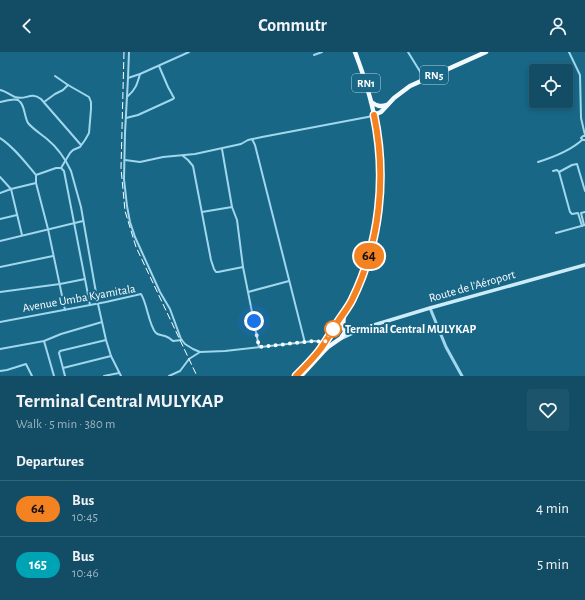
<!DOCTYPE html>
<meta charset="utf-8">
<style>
:root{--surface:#124d65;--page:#1b546b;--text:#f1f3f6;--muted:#9cb4bf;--line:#316479}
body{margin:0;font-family:"Alegreya Sans",sans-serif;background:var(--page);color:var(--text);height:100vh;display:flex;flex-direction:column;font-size:15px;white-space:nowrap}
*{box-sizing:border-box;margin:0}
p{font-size:13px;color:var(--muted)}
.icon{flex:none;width:22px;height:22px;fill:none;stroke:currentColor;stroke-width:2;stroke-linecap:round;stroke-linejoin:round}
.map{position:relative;height:324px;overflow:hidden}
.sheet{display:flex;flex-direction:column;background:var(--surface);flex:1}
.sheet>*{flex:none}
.badge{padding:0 8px;border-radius:13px;font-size:14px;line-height:26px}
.buttons{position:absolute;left:529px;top:12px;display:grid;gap:8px}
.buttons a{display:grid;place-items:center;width:44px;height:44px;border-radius:4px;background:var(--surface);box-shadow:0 2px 6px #0003,0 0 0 1px var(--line);font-size:20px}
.you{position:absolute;width:20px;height:20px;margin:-10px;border:3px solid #fff;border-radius:50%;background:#1a73e8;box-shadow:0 0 0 6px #1a73e833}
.map>.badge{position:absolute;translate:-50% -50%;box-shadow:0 0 0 2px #fff}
h2{padding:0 16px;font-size:15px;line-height:36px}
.round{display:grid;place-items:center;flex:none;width:42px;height:42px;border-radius:4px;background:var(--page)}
.headline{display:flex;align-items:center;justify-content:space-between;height:68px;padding:0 16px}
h1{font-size:19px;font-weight:600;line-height:30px}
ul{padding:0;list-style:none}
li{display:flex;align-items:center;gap:12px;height:56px;padding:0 16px;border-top:1px solid var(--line)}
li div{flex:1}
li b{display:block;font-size:15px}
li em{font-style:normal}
li .badge{min-width:44px;font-weight:700;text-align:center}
header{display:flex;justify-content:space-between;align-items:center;height:52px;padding:0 16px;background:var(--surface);font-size:18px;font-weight:600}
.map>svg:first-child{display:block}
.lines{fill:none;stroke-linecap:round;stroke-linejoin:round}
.minor{stroke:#a0d7ed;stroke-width:2}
.tertiary{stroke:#a0d7ed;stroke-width:3}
.secondary{stroke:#ccecf9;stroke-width:3.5}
.trunk{stroke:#f2faff;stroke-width:4.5}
.rail{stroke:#fff;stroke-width:1;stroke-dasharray:7 3;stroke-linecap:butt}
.line-casing{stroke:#fff;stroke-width:9}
.line{stroke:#f58220;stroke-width:6}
.walk{stroke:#fff;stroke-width:4;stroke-dasharray:0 7.2}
.stop-dot{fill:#fff;stroke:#f58220;stroke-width:2}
.labels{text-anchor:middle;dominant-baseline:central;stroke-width:4;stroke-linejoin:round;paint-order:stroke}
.shield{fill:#186787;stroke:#bad1db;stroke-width:1}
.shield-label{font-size:11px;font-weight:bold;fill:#fff}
.street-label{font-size:12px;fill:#fff;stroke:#186787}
.stop-label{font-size:12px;font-weight:bold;fill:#fff;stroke:#186787;text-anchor:start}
</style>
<header><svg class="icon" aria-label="back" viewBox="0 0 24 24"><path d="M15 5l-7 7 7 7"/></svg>Commutr<svg class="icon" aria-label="person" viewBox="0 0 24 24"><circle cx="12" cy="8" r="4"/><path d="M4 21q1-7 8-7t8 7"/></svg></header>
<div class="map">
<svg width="585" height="324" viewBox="0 0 585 324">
<rect width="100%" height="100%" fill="#186787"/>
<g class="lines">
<g class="minor">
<path d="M 129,0 L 128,26 L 125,81 L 124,127 L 127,154 L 130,170 L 135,185 L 160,240 L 170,257 L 181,287 L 185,292 L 193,297 L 200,300 L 225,299 L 314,289 L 324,290"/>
<path d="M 408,0 L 424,26"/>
<path d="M 569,0 L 580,23 L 581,66 L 585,83"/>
<path d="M 314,3 L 322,0"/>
<path d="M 55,24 L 68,33 L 89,45 L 91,50 L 91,57 L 89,81 L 85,88 L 80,95 L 73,98 L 70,101 L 61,116"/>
<path d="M 128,26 L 140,22 L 189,0"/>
<path d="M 0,38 C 6,39 10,43 15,45 C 26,49 30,39 41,47 L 81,93"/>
<path d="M 128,44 C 136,37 137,32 140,22"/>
<path d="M 0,50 C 5,49 14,46 18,48 C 25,52 24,64 28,71 C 33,77 41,82 47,87 C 58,96 65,106 71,119 L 81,155 L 98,252 L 106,288 L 111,304 L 121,324"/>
<path d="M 44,50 L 55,42 L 63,38 L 68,33"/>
<path d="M 126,66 L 138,63 L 173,47 L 174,46 L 168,35 L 159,14"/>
<path d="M 585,84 L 583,84 L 581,86 L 583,88 L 585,88"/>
<path d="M 0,86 C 14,95 25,110 36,123"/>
<path d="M 252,87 L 255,93 L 305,291"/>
<path d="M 222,97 L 232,155"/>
<path d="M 183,104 L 188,108 L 193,114 L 211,208 L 214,217 L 216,220 L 218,220 L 243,215"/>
<path d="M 125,108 L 140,110 L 163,105 L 195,102 L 241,92 L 248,88 L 262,85 L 373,64"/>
<path d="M 538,110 C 554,105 570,99 582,88"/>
<path d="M 61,116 L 64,119 L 90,253"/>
<path d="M 553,119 L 557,118 L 559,120"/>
<path d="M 0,125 L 11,137 L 22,183"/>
<path d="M 36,131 L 48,177 L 65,258"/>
<path d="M 0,141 L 11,137 L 36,131 L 36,123 L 56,116 L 61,116"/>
<path d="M 202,160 L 232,155 L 237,168 L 243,215 L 259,295"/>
<path d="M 0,167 L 17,163"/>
<path d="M 584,173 L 581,161 L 585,160"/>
<path d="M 582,174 L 578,161 L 572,162 L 570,160 L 559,120 L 572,113 L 577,112 L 585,139"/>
<path d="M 556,181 L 585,173"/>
<path d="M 0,189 L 83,169"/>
<path d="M 0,215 L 53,204"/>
<path d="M 0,240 L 60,232 L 85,227"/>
<path d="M 248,240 L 289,229"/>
<path d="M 0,270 L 106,250 L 141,242 C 147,251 149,274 156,281 C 158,283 162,283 165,284 C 168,285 171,287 173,289 L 182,288"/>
<path d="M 44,289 L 54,324"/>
<path d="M 0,297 L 44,289 L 61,282 L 102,270"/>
<path d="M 63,316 L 111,304"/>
<path d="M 0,319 L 7,318 L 26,312 L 32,324"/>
<path d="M 65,324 L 59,301 L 60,299 L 106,288"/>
<path d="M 104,324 L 119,321"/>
<path d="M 169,324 L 180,319 L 189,307 L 200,300"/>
</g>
<path class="tertiary" d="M 430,256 L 446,295 L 462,324"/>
<g class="secondary">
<path d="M 335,275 C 342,273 348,279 357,277"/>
<path d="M 342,286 L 364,276 L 430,256 L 585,213"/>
</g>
<g class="trunk">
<path d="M 371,50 C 377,54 380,55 387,53"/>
<path d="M 374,63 L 381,60 L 394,46 L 410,34 L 486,0"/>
<path d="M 296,324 C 304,316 312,308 319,299 C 325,291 330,282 335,274 C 341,264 348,255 353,245 C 374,200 385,147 380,97 C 376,63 367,31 355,0"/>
<path d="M 301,324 L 323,300 L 328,295 L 341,286 L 345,280 L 343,273 L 344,262"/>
</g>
<path class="rail" d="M 124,0 L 121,116 L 125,159 L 136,195 L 197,324"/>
</g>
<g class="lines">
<g class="line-casing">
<path id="line" d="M 296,324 C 304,316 312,308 319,299 C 326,290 331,280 337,271 C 342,263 348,256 352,248 C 380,191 387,125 374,63"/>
</g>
<use href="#line" class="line"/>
<path class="walk" d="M 254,269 L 259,295 L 314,289 L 325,290 L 333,277"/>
</g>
<circle class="stop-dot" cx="333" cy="277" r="8"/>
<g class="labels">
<g class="shield">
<rect x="420" y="14" width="28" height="18" rx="3"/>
<rect x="352" y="22" width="28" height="18" rx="3"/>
</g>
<g class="shield-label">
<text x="434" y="23">RN5</text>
<text x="366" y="31">RN1</text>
</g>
<g class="street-label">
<text transform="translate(472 234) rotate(-16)">Route de l'Aéroport</text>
<text transform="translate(79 246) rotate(-10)">Avenue Umba Kyamitala</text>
</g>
<g class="stop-label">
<text x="345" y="277">Terminal Central MULYKAP</text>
</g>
</g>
</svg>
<div class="buttons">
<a><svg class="icon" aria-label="locate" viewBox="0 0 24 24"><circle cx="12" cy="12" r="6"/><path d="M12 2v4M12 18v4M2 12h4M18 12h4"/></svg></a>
</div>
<div class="you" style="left:254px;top:269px"></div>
<b class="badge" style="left:369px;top:204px;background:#f58220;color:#111">64</b>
</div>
<section class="sheet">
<div class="headline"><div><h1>Terminal Central MULYKAP</h1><p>Walk · 5 min · 380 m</p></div><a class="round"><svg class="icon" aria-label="heart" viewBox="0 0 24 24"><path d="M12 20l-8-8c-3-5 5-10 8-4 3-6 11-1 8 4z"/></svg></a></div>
<h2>Departures</h2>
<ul>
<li><span class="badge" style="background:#f58220;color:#111">64</span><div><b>Bus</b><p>10:45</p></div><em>4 min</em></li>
<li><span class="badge" style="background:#00a3b4;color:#fff">165</span><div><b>Bus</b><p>10:46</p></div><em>5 min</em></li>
</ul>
</section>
